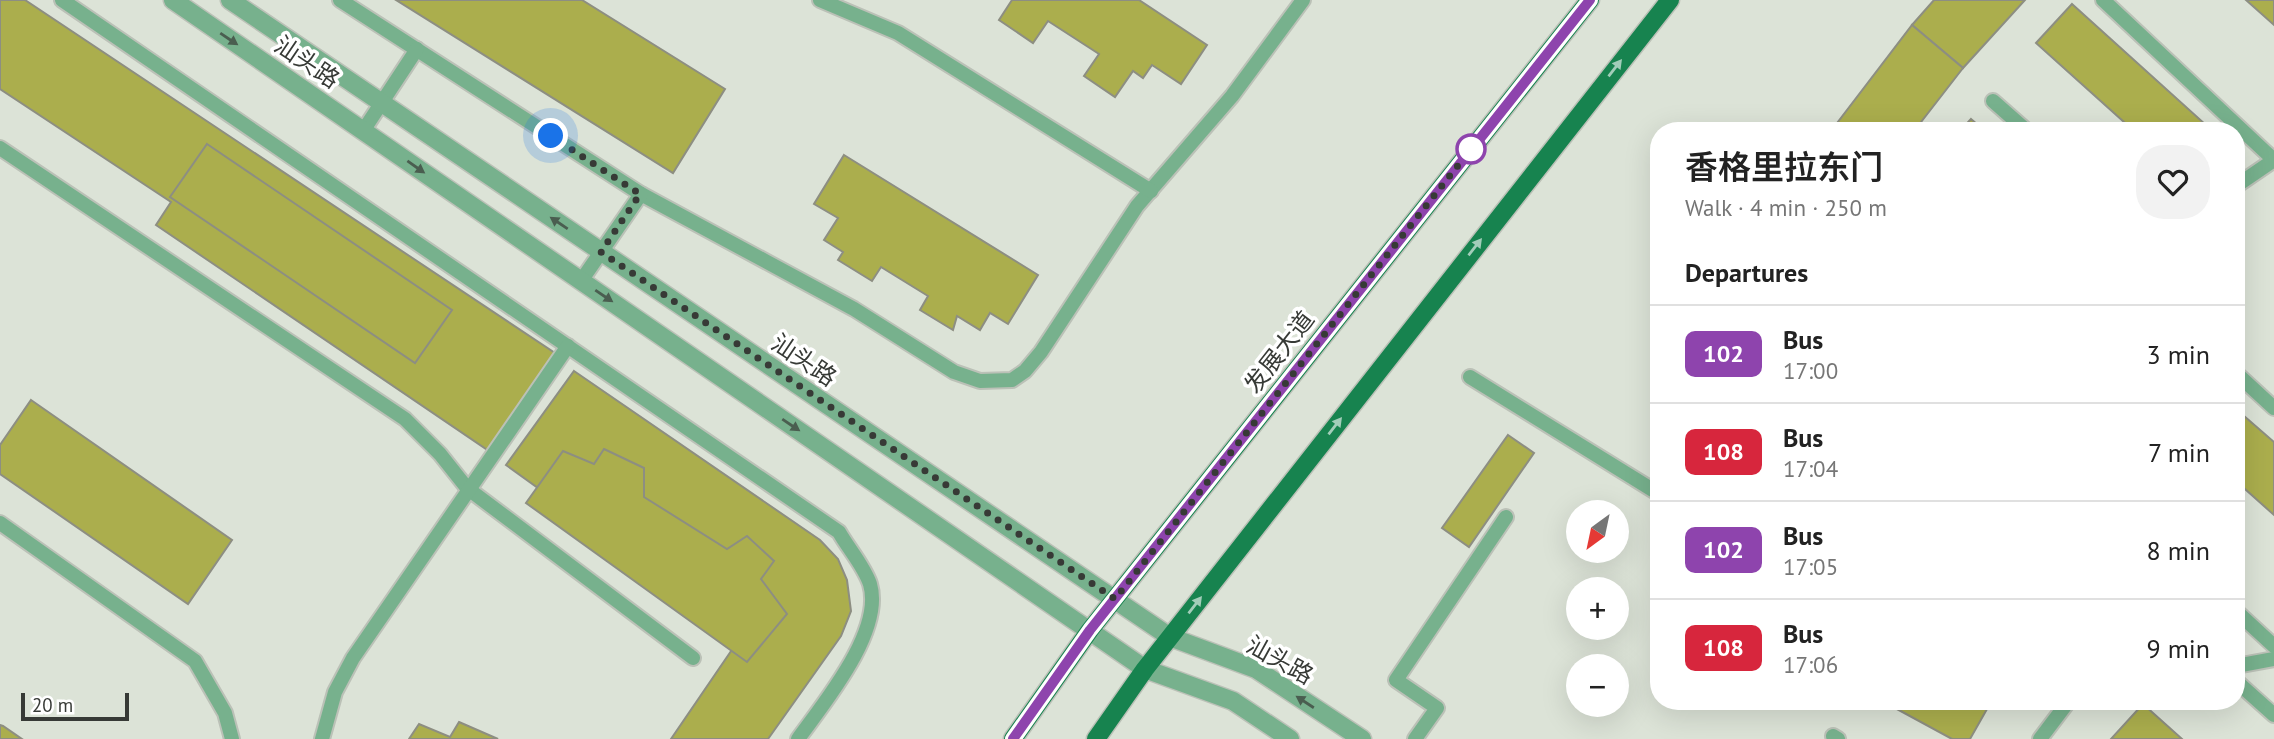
<!DOCTYPE html>
<meta charset="utf-8">
<style>
:root{--surface:#fff;--page:#f2f2f2;--text:#222;--muted:#767676;--line:#e0e0e0}
body{margin:0;font-family:"PT Sans","Noto Sans SC",sans-serif;background:var(--page);color:var(--text);height:100vh;display:flex;flex-direction:column;font-size:26px;white-space:nowrap}
*{box-sizing:border-box;margin:0}
p{font-size:23px;color:var(--muted)}
.icon{flex:none;width:38px;height:38px;fill:none;stroke:currentColor;stroke-width:2;stroke-linecap:round;stroke-linejoin:round}
.map{position:relative;flex:1;overflow:hidden}
.side{position:absolute;left:1650px;top:122px;width:595px;height:588px;display:flex;flex-direction:column;background:var(--surface);border-radius:28px;box-shadow:0 7px 28px #0002}
.side>*{flex:none}
.badge{padding:0 14px;border-radius:10px;font-size:24px;line-height:46px}
.needle{width:46px;rotate:213deg}
.controls{position:absolute;left:1566px;top:500px;display:grid;gap:14px}
.controls a{display:grid;place-items:center;width:63px;height:63px;border-radius:50%;background:var(--surface);box-shadow:0 7px 28px #0002;font-size:35px}
.scale{position:absolute;left:21px;bottom:18px;width:108px;box-sizing:border-box;padding-left:7px;border:4px solid #373a36;border-top:0;font-size:19px;line-height:24px;white-space:nowrap;color:#373a36;-webkit-text-stroke:5px #fff;paint-order:stroke}
.you{position:absolute;width:35px;height:35px;margin:-18px;border:5px solid #fff;border-radius:50%;background:#1a73e8;box-shadow:0 0 0 10px #1a73e833}
.map>.badge{position:absolute;translate:-50% -50%;box-shadow:0 0 0 4px #fff}
h2{padding:0 35px;font-size:26px;line-height:63px}
.round{display:grid;place-items:center;flex:none;width:74px;height:74px;border-radius:28px;background:var(--page)}
.head{display:flex;align-items:center;justify-content:space-between;height:119px;padding:0 35px}
h1{font-size:33px;font-weight:600;line-height:52px}
ul{padding:0;list-style:none}
li{display:flex;align-items:center;gap:21px;height:98px;padding:0 35px;border-top:2px solid var(--line)}
li div{flex:1}
li b{display:block;font-size:26px}
li em{font-style:normal}
li .badge{min-width:77px;font-weight:700;text-align:center}
.map>svg:first-child{display:block}
.building{fill:#abae4d;stroke:#8d8e82;stroke-width:2}
.lines{fill:none;stroke-linecap:round;stroke-linejoin:round}
.service-casing{stroke:#bbc1b7;stroke-width:18}
.tertiary-casing{stroke:#bbc1b7;stroke-width:21}
.primary-casing{stroke:#bbc1b7;stroke-width:21}
.service{stroke:#77b18d;stroke-width:14}
.tertiary{stroke:#77b18d;stroke-width:18}
.primary{stroke:#17834f;stroke-width:18}
.oneway{fill:#4a5e50}
.oneway2{fill:#a2cdb9}
.line-casing{stroke:#fff;stroke-width:16}
.line{stroke:#8e44ad;stroke-width:10}
.walk{stroke:#373a36;stroke-width:7;stroke-dasharray:0 12.6}
.stop-dot{fill:#fff;stroke:#8e44ad;stroke-width:3.5}
.labels{text-anchor:middle;dominant-baseline:central;stroke-width:7;stroke-linejoin:round;paint-order:stroke}
.street-label{font-size:24px;fill:#373a36;stroke:#fff}
</style>
<div class="map">
<svg width="2274" height="739" viewBox="0 0 2274 739">
<rect width="100%" height="100%" fill="#dce3d7"/>
<g class="building">
<path d="M 0,0 L 34,22 L 0,74 Z"/>
<path d="M 0,0 L 25,0 L 555,353 L 489,451 L 156,225 L 171,202 L 0,89 Z"/>
<path d="M 396,0 L 582,0 L 725,89 L 673,173 Z"/>
<path d="M 1012,0 L 1139,0 L 1207,45 L 1181,84 L 1152,65 L 1143,78 L 1133,71 L 1115,97 L 1084,76 L 1099,54 L 1048,21 L 1033,43 L 999,20 Z"/>
<path d="M 1934,0 L 2025,0 L 1963,68 L 1912,25 Z"/>
<path d="M 2246,0 L 2274,0 L 2274,25 Z"/>
<path d="M 2072,4 L 2206,125 L 2201,131 L 2134,131 L 2036,43 Z"/>
<path d="M 1912,25 L 1963,68 L 1914,131 L 1831,131 Z"/>
<path d="M 1971,119 L 1985,131 L 1960,131 Z"/>
<path d="M 207,144 L 452,310 L 415,363 L 170,197 Z"/>
<path d="M 844,155 L 1038,275 L 1008,324 L 990,313 L 980,330 L 957,316 L 953,330 L 920,310 L 928,296 L 881,267 L 872,281 L 838,260 L 843,252 L 824,240 L 838,218 L 814,204 Z"/>
<path d="M 574,371 L 820,540 L 838,559 L 847,580 L 851,611 L 841,636 L 768,739 L 671,739 L 742,635 L 506,465 Z"/>
<path d="M 31,400 L 232,540 L 188,604 L 0,474 L 0,445 Z"/>
<path d="M 2236,409 L 2274,442 L 2274,515 L 2236,481 Z"/>
<path d="M 1508,435 L 1534,453 L 1469,547 L 1442,528 Z"/>
<path d="M 604,449 L 644,468 L 644,497 L 727,549 L 747,536 L 774,561 L 761,579 L 787,614 L 747,662 L 526,503 L 563,451 L 594,464 Z"/>
<path d="M 1884,702 L 1991,702 L 1970,739 L 1952,739 Z"/>
<path d="M 2143,704 L 2182,739 L 2111,739 Z"/>
<path d="M 459,722 L 498,739 L 409,739 L 419,724 L 450,737 Z"/>
<path d="M 0,725 L 3,726 L 22,739 L 0,739 Z"/>
</g>
<g class="lines">
<g class="service-casing">
<g id="service">
<path d="M 62,0 L 839,532 C 848,548 864,566 870,584 C 884,631 824,703 798,739"/>
<path d="M 340,0 L 641,194 L 854,309 L 954,372 L 980,381 L 1012,380 L 1025,371 L 1041,352 L 1137,206 L 1232,96 L 1303,0"/>
<path d="M 820,0 L 898,33 L 1151,191"/>
<path d="M 2103,0 L 2274,160"/>
<path d="M 1993,101 L 2027,131"/>
<path d="M 363,131 L 417,49"/>
<path d="M 0,148 L 405,419 L 440,454 L 467,488 L 693,658"/>
<path d="M 2236,186 L 2274,160"/>
<path d="M 581,281 L 641,194"/>
<path d="M 2236,373 L 2274,408"/>
<path d="M 1470,377 L 1656,492"/>
<path d="M 0,523 L 195,661 L 225,713 L 232,739"/>
<path d="M 2236,611 L 2274,646"/>
<path d="M 2236,666 L 2274,659"/>
<path d="M 2236,681 L 2274,715"/>
<path d="M 1833,736 L 1838,739"/>
<path d="M 322,739 L 335,692 L 353,658 L 568,346"/>
<path d="M 1415,739 L 1437,708 L 1396,680 L 1506,517"/>
<path d="M 2040,739 L 2068,702"/>
</g>
</g>
<g class="tertiary-casing">
<g id="tertiary">
<path d="M 173,0 L 1145,669 L 1233,701 L 1290,739"/>
<path d="M 230,0 L 1170,637 L 1256,669 L 1362,739"/>
</g>
</g>
<g class="primary-casing">
<g id="primary">
<path d="M 1013,739 L 1090,630 L 1590,0"/>
<path d="M 1096,739 L 1145,669 L 1670,0"/>
</g>
</g>
<use href="#service" class="service"/>
<use href="#tertiary" class="tertiary"/>
<use href="#primary" class="primary"/>
</g>
<defs><path id="oneway-solid" d="M-6-.8H1V-3.2L6.5 0L1 3.2V.8H-6Z" transform="scale(1.75)"/></defs>
<g class="oneway">
<use href="#oneway-solid" transform="translate(229 39) rotate(34)"/>
<use href="#oneway-solid" transform="translate(416 167) rotate(35)"/>
<use href="#oneway-solid" transform="translate(559 223) rotate(-146)"/>
<use href="#oneway-solid" transform="translate(604 296) rotate(34)"/>
<use href="#oneway-solid" transform="translate(791 425) rotate(34)"/>
<use href="#oneway-solid" transform="translate(1305 702) rotate(-147)"/>
</g>
<g class="oneway2">
<use href="#oneway-solid" transform="translate(1615 68) rotate(-52)"/>
<use href="#oneway-solid" transform="translate(1475 247) rotate(-52)"/>
<use href="#oneway-solid" transform="translate(1335 426) rotate(-52)"/>
<use href="#oneway-solid" transform="translate(1195 605) rotate(-52)"/>
</g>
<g class="lines">
<g class="line-casing">
<path id="line" d="M 1013,739 L 1090,630 L 1590,0"/>
</g>
<use href="#line" class="line"/>
<path class="walk" d="M 551,136 L 640,194 L 601,252 L 1115,599 L 1471,149"/>
</g>
<circle class="stop-dot" cx="1471" cy="149" r="14"/>
<g class="labels">
<g class="street-label">
<text transform="translate(307 62) rotate(34)">汕头路</text>
<text transform="translate(1279 352) rotate(-52)">发展大道</text>
<text transform="translate(804 360) rotate(34)">汕头路</text>
<text transform="translate(1280 660) rotate(29)">汕头路</text>
</g>
</g>
</svg>
<div class="controls">
<a><svg class="needle" viewBox="-14 -14 28 28"><path d="M0-13l5 13h-10z" fill="#e53935"/><path d="M0 13l5-13h-10z" fill="#767676"/></svg></a>
<a>+</a>
<a>−</a>
</div>
<div class="scale">20 m</div>
<div class="you" style="left:551px;top:136px"></div>
<section class="side">
<div class="head"><div><h1>香格里拉东门</h1><p>Walk · 4 min · 250 m</p></div><a class="round"><svg class="icon" aria-label="heart" viewBox="0 0 24 24"><path d="M12 20l-8-8c-3-5 5-10 8-4 3-6 11-1 8 4z"/></svg></a></div>
<h2>Departures</h2>
<ul>
<li><span class="badge" style="background:#8e44ad;color:#fff">102</span><div><b>Bus</b><p>17:00</p></div><em>3 min</em></li>
<li><span class="badge" style="background:#d7263d;color:#fff">108</span><div><b>Bus</b><p>17:04</p></div><em>7 min</em></li>
<li><span class="badge" style="background:#8e44ad;color:#fff">102</span><div><b>Bus</b><p>17:05</p></div><em>8 min</em></li>
<li><span class="badge" style="background:#d7263d;color:#fff">108</span><div><b>Bus</b><p>17:06</p></div><em>9 min</em></li>
</ul>
</section>
</div>
